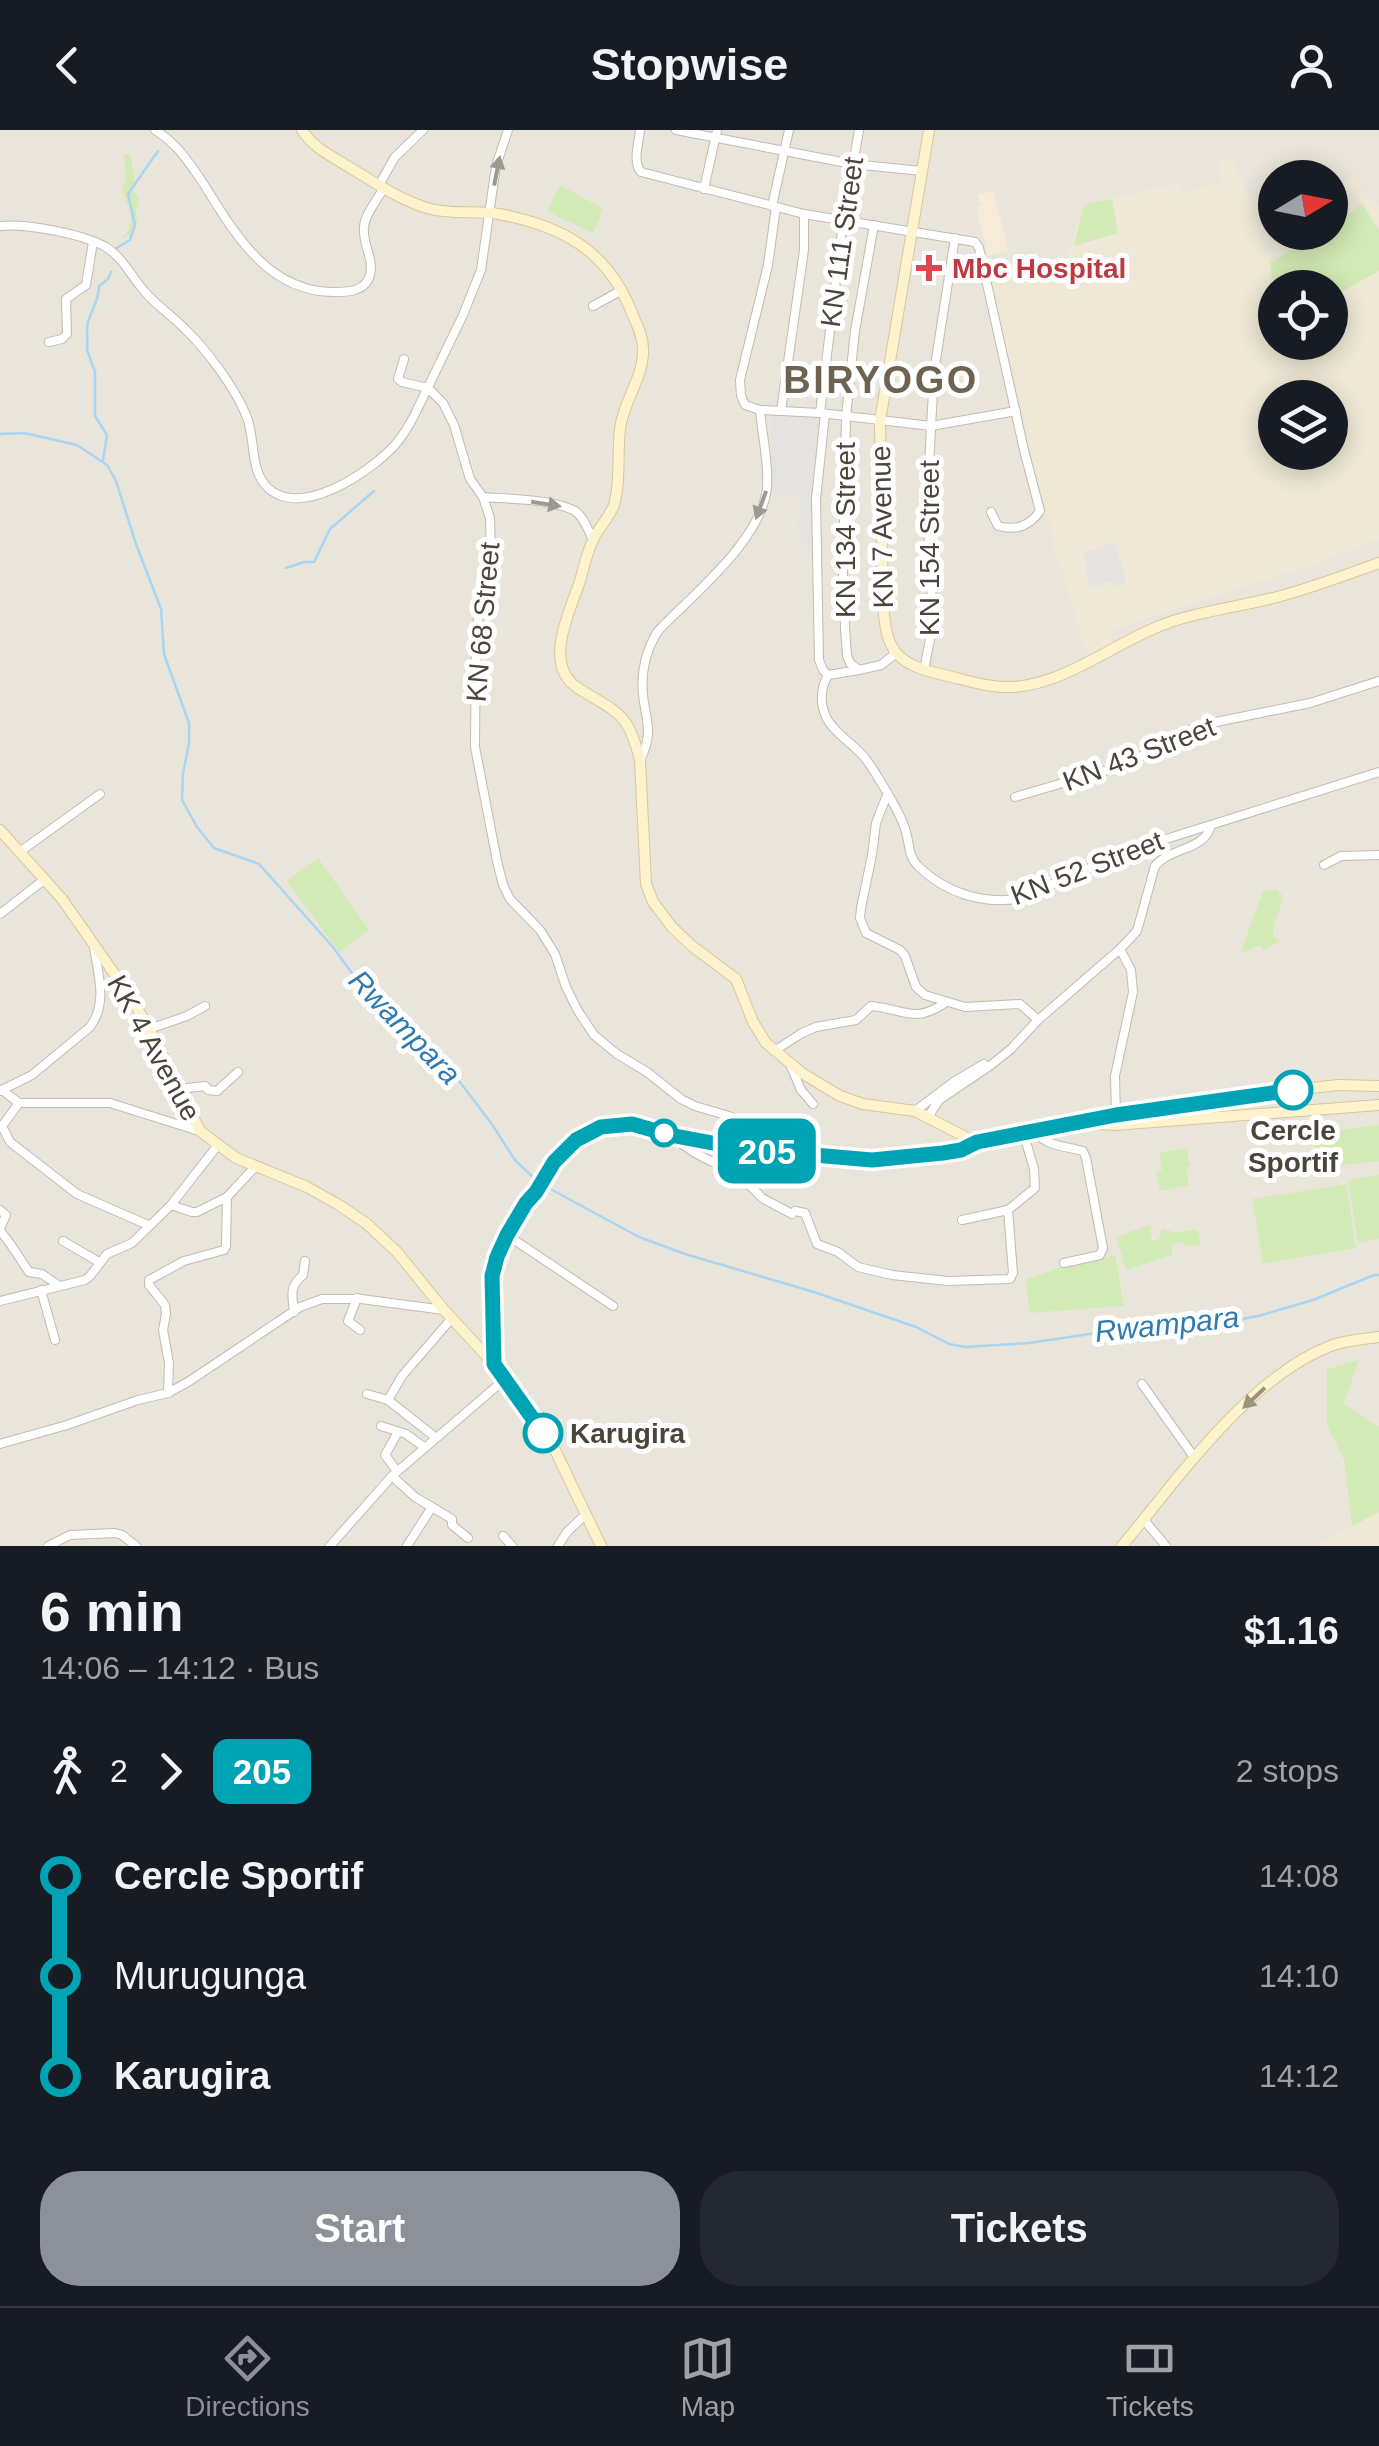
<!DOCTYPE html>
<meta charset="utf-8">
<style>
:root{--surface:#171b24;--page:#242831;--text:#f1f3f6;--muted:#9ea1a6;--line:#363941;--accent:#8c9099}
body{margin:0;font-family:Helvetica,sans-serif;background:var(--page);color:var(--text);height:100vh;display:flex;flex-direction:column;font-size:38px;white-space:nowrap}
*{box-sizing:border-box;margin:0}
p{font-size:32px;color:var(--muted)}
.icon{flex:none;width:55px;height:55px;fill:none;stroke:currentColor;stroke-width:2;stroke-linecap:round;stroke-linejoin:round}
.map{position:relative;height:1416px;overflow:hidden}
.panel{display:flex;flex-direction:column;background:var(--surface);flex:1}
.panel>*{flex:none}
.badge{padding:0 20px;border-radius:15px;font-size:35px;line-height:65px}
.needle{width:65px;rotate:80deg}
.fabs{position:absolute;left:1258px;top:30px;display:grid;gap:20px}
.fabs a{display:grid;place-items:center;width:90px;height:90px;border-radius:50%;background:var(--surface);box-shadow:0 5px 25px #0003;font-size:50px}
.map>.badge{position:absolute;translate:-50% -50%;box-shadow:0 0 0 5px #fff}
.legs{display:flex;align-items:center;gap:15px;height:110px;padding:0 40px;font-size:32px}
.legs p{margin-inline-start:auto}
.headline{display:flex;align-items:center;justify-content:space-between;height:170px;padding:0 40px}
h1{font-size:55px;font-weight:700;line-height:75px}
.action{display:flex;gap:20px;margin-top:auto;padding:20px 40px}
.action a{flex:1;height:115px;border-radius:40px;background:var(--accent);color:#fff;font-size:40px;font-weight:700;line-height:115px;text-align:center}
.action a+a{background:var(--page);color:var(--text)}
ul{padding:0 40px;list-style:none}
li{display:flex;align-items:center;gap:35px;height:100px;font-size:38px}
li i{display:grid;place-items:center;width:15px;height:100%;margin:0 12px;background:currentColor}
li i::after{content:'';width:25px;height:25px;margin:-12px;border:8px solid;border-radius:50%;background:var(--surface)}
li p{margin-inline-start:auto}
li:first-child i{background:linear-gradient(#0000 50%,currentColor 0)}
li:last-child i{background:linear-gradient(currentColor 50%,#0000 0)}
header{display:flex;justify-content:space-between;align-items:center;height:130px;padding:0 40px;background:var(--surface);font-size:45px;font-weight:700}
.dock{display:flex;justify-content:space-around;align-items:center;height:140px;border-top:2px solid var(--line);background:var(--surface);font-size:28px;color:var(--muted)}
.dock a{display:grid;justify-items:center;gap:5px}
.dock .selected{color:var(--accent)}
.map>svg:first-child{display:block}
.residential{fill:#eae5da;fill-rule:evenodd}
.commercial{fill:#f7ead8}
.education{fill:#efe8d6;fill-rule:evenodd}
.green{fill:#d2eab5}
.parking{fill:#e5e3e0}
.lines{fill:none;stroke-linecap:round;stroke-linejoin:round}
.stream{stroke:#a9d4f2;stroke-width:2.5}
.street-casing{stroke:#c2bbae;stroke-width:10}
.secondary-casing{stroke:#d6c79b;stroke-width:12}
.street{stroke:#fff;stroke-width:8}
.secondary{stroke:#fff3cd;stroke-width:10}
.oneway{fill:#9c9892}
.oneway2{fill:#9c937c}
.line-1-casing{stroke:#fff;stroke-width:22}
.line-1{stroke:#00a3b4;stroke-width:15}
.health-dot{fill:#e0444e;stroke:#fff;stroke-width:4}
.stop-1-dot{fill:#fff;stroke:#00a3b4;stroke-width:5}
.labels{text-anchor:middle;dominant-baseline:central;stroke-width:10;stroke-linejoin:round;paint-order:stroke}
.street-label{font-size:28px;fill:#4b4439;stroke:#fff}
.health-label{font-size:28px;font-weight:bold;fill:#be3a42;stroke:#fff;text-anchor:start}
.stop-label{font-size:28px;font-weight:bold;fill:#4b4439;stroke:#fff}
.water-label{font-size:30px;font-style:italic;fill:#2e7ab2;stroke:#fff}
.district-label{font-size:38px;font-weight:bold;letter-spacing:2.5px;fill:#6e6250;stroke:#fff}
</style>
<header><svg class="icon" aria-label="back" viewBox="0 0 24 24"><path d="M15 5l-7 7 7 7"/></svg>Stopwise<svg class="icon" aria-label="person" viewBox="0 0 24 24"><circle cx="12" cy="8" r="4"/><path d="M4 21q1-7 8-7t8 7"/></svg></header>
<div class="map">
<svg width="1379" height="1416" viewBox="0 0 1379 1416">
<rect width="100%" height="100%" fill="#f6f3ec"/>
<path class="residential" d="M 0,0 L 1379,0 L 1379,1416 L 0,1416 ZM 1275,48 L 1330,48 L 1330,102 L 1275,102 ZM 1275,158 L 1330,158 L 1330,212 L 1275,212 ZM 1275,268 L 1330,268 L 1330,322 L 1275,322 Z"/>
<path class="commercial" d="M 993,61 L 1009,120 L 988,126 L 976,77 L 981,76 L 978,65 Z"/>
<g class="education">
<path d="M 1233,29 L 1254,81 L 1251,83 L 1256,91 L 1263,120 L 1260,123 L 1270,122 L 1271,131 L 1324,103 L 1330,102 L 1330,99 L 1362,75 L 1355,62 L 1344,52 L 1352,46 L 1365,64 L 1379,77 L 1379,410 L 1338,424 L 1321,433 L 1206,468 L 1112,500 L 1111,514 L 1087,525 L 1063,445 L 1065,444 L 1063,437 L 1059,438 L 1052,418 L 1056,416 L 1050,393 L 1047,393 L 1045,390 L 1048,386 L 1036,339 L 1033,338 L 1026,305 L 1029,304 L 987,144 L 1066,128 L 1084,74 L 1178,54 L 1181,64 L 1223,51 L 1218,32 ZM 1275,158 L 1330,158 L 1330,212 L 1275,212 ZM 1275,268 L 1330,268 L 1330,322 L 1275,322 Z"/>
<path d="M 1379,1382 L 1379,1416 L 1314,1416 L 1330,1408 Z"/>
</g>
<g class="green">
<path d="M 130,23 L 135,53 L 131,59 L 138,67 L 139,74 L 136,78 L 137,95 L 133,99 L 134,103 L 123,108 L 121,108 C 140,94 128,78 122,60 L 126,49 L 124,25 Z"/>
<path d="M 560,55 L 603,79 L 593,103 L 547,81 Z"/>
<path d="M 1112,69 L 1118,103 L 1074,116 L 1084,74 Z"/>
<path d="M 1362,74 L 1379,100 L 1379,141 L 1330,168 L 1330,158 L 1275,158 L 1275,177 L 1270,132 L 1324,103 L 1330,102 L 1330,99 Z"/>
<path d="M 318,728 L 369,800 L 339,822 L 287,751 Z"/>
<path d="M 1276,759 L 1283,766 C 1281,780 1272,793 1273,807 L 1280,811 L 1264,820 L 1260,815 L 1240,824 L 1263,761 Z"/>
<path d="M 1379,995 L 1379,1031 L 1318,1038 L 1313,1003 Z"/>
<path d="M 1187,1018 L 1190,1036 L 1186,1037 L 1189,1055 L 1160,1061 L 1156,1042 L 1162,1040 L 1159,1023 Z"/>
<path d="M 1379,1045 L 1379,1109 L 1358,1113 L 1348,1050 Z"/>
<path d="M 1346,1054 L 1356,1118 L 1263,1134 L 1252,1069 Z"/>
<path d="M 1150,1095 L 1152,1111 L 1159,1109 L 1162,1098 L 1176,1103 L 1195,1099 L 1198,1101 L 1201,1115 L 1184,1116 L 1182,1112 L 1172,1114 L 1172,1125 L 1126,1140 L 1116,1107 Z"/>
<path d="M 1115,1125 L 1124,1176 L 1030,1183 L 1026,1150 L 1061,1137 Z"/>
<path d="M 1359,1230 L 1344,1273 L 1375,1295 L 1379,1296 L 1379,1382 L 1352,1396 L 1344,1330 L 1327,1295 L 1327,1239 Z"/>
</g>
<g class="parking">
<path d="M 770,285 L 818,287 L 814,361 L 811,379 L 811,416 L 803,416 L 799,409 L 797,393 L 801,374 L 799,366 L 773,364 Z"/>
<path d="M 1113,412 L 1125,442 L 1125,455 L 1117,456 L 1110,452 L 1090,458 L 1083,423 Z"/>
</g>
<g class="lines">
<g class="stream">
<path d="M 115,119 L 130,110 L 135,95 L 128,64 L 158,21"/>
<path d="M 0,304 L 24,303 L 77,315 L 107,335 L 116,351 L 136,414 L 161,479 L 164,524 L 189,593 L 189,613 L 183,644 L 182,670 L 197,697 L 214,718 L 259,734 L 332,816 L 366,862 L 397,895 L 434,918 L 491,993 L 515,1030 L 537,1051"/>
<path d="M 103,331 L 107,305 L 95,286 L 95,242 L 87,220 C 88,211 86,201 88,192 C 92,178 99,171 99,156 L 108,149 L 111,142"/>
<path d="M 286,438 L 304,432 L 314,432 L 330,399 L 374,361"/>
<path d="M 543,1055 L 639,1107 L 685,1124 L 814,1162 L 916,1197 L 949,1214 L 965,1217 L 1029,1213 L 1184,1190 L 1216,1194 L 1258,1186 L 1313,1170 L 1374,1145 L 1379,1145"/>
</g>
<g class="street-casing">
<g id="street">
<path d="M 155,0 C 178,14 190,34 205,56 C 236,106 269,162 334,162 C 347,162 361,162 368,150 C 377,132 362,116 364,97 C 365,83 378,70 384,57"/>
<path d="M 640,0 C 639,13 632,32 641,42 L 804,84 L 975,112 L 979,118 L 1024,320 L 1040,381 C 1029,396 1017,401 998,396 L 991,382"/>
<path d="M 676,0 L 852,34 L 922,41"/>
<path d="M 379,55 L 395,27 L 423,0"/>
<path d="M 704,59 L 717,0"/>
<path d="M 772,76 L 789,0"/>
<path d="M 776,77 L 768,135 L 740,250 L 741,266 L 745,275 L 760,280 L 820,283 L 931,296 L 1016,281"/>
<path d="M 874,95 L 855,201 L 846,286 L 843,444 L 845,498 L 847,526 L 850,533 L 859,540 L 881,535 L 895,524"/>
<path d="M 0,96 C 26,93 81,104 104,116 C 122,126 131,146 145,162 C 156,175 171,185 184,198 C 206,219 234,256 246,285 C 256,307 249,339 267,357 C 300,390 370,342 394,316 C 403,306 409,296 415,284 L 463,185 L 481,140 L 496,36 L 508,0"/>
<path d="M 593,176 L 622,160"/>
<path d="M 49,212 L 62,209 L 67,204 L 66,169 L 86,155 L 93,112"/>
<path d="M 404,229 L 398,249 L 402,252 L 428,258 L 443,273 L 454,295 L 470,349 L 483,367 L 490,388 L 491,421 L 489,446 L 476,498 L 475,617 L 497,731 L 503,755 L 510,769 L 540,800 L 555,824 L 566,857 L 578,881 L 594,905 L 617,924 L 647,942 L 681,969 L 695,976 L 729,986 L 778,1007 L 829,1023"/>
<path d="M 781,281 L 804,120 L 804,84"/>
<path d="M 820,283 L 843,92 L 859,0"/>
<path d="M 825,284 L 816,369 L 819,530 L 823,540 L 828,545"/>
<path d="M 483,367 C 508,369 554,369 575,381 C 584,387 588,400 593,410"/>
<path d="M 859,540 L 828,545 C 820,559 820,575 827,589 C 836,605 854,614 865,628 C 876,643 902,685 906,702 C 910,715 908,727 919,737 C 946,763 982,774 1018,769 L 1131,720 L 1379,642"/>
<path d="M 924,540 L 933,494 L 927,373 L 934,242 L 955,108"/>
<path d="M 640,630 C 654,603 646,591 643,565 C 641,543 646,520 658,501 C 693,464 761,411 767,358 C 769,333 762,305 760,280"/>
<path d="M 887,665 L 876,693 L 872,725 L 861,778 L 860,788 L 866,803 L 900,820 L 905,826 L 916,857 L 925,865 L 965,877 L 1020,874 L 1038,890"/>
<path d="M 1015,667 L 1118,637 L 1135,630 L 1170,608 L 1206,594 L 1310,573 L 1379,551"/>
<path d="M 21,721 L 100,664"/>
<path d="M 1324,735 L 1341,726 L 1379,725"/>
<path d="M 0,784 L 45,749"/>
<path d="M 149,899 L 187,886 L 205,876"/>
<path d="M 774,921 L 802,903 L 816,897 L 856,890 L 871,876 C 904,879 914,894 945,873"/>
<path d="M 789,932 L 801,960 L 813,974"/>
<path d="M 179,959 L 205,956 L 208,960 L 217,961 L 238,942"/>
<path d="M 2,960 L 19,973 L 110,973 L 199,1001"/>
<path d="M 0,961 L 32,945 L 90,897 C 108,873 98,844 94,817"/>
<path d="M 19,973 L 2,996 L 10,1012 L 77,1064 L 148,1095"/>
<path d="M 915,981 L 955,951 L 984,934"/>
<path d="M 1116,985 L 1115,946 L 1133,862 L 1131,840 L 1120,819"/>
<path d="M 928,987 L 939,970 L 991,935 L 1011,919 L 1038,890 L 1120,819 L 1137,801 L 1155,736 C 1170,717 1205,721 1211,695"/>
<path d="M 1035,1002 C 1048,1017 1065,1016 1083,1021 L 1086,1028 L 1103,1118 L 1100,1125 L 1064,1133"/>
<path d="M 673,1008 L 695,1023 L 742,1047 L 762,1068 L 792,1084"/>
<path d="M 171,1075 L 192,1082 L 197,1082 L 227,1067"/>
<path d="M 0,1080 L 6,1085 L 0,1099"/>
<path d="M 795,1081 L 805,1083 L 817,1114 L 838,1122 L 858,1137 L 892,1145 L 948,1151 L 1010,1149 L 1013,1143 L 1008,1080 L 1035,1058 L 1034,1039 L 1024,1005"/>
<path d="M 962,1090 L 1008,1080"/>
<path d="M 0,1101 C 12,1114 19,1128 29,1142 L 42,1144 L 58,1155"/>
<path d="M 507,1105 L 613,1176"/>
<path d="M 63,1111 L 99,1132"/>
<path d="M 41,1160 L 55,1210"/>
<path d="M 357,1168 L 348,1191 L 360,1200"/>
<path d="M 0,1171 L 85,1150 L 90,1146 L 107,1124 L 132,1113 L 171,1075 L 218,1015"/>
<path d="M 294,1182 C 292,1164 289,1157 303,1145 L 305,1131"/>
<path d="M 1142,1254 L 1194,1327"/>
<path d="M 168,1263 L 169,1233 L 163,1200 L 166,1184 L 165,1175 L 149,1155 L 149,1150 L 184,1131 L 224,1120 L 226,1116 L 227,1067 L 256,1036"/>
<path d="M 367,1264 L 388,1270 L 435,1307"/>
<path d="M 388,1270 L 402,1246 L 452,1188"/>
<path d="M 381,1296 L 406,1304 L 424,1317"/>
<path d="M 0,1314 L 67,1295 L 138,1270 L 168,1263 L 188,1252 L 300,1177 L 322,1169 L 361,1169 L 444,1180"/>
<path d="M 397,1341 L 385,1325 L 398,1302"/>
<path d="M 392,1346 L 415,1367 L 452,1389 L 452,1395 L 468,1408"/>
<path d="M 1144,1390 L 1166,1416"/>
<path d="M 503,1406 L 512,1416"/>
<path d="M 48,1416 L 70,1405 L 115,1403 L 122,1405 L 136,1416"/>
<path d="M 330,1416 L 392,1346 L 504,1250"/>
<path d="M 407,1416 L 432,1377"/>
<path d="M 558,1416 L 567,1402 L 586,1384"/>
</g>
</g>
<g class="secondary-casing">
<g id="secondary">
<path d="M 302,0 C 312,17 333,27 349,37 C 374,52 403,72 431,79 C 454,85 476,80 499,84 C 563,96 608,121 632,183 C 637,195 643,206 643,219 C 644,248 623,271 620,299 C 617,324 621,350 614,375 C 609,388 600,396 594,408 C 587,421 584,437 580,451 C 570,481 542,535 578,558 C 617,583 628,581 640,630 L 646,754 L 653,772 L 672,797 L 692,816 L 736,849 L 753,892 L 766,913 L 802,943 L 840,966 L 863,974 L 915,981 L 977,1013 L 1116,985 L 1266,963 L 1338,955 L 1379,956"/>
<path d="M 929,0 L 880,291 L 883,473 C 886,521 895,534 944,545 C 966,550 988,558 1011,557 C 1067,555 1120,508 1173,491 C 1207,480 1243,476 1277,467 C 1312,458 1345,445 1379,433"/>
<path d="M 0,700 L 62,769 L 132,869 L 154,908 L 200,1001 L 236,1028 L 307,1057 L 339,1075 L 367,1094 L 397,1122 L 444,1180 L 494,1234 L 543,1303 L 555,1320 L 601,1416"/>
<path d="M 1097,991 L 1101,994 L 1114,995 L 1379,975"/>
<path d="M 494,1233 L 492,1146 L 497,1127 L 507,1105 L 526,1073 L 536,1063 L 558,1027 L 576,1010 L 601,997 L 631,994 L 670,1005 L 744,1019 L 872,1030 L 943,1023 L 961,1020 L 977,1013"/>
<path d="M 1122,1416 C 1178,1349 1249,1246 1333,1215 C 1347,1210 1364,1209 1379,1207"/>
</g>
</g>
<use href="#street" class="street"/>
<use href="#secondary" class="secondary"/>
</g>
<defs><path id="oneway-solid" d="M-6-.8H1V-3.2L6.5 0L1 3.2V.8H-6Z" transform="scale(2.5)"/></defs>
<g class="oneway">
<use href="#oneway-solid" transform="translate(497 41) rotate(-79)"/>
<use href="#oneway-solid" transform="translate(546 374) rotate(9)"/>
<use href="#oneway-solid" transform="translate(761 375) rotate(110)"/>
</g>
<use class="oneway2" href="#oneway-solid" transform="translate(1254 1268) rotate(137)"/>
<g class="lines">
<g class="line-1-casing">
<path id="line-1" d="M 543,1303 L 494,1234 L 492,1146 L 497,1127 L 507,1105 L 526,1073 L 536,1062 L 554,1032 L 576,1010 L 601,997 L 632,994 L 670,1005 L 744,1019 L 872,1030 L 943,1023 L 961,1020 L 977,1012 L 1116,985 L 1293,960"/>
</g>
<use href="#line-1" class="line-1"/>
</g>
<path class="health-dot" d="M924 123h10v10h10v10h-10v10h-10v-10h-10v-10h10z"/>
<g class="stop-1-dot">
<circle cx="1293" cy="960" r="18"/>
<circle cx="664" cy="1003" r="12"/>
<circle cx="543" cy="1303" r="18"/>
</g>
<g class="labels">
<g class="street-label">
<text transform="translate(842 112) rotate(-82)">KN 111 Street</text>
<text transform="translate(882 397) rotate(-91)">KN 7 Avenue</text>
<text transform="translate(845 400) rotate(-90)">KN 134 Street</text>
<text transform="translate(929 418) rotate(-90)">KN 154 Street</text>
<text transform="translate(483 492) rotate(-85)">KN 68 Street</text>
<text transform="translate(1139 624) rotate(-21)">KN 43 Street</text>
<text transform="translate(1087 738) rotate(-21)">KN 52 Street</text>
<text transform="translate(154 918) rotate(61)">KK 4 Avenue</text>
</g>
<g class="health-label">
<text x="952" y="138">Mbc Hospital</text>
</g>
<g class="stop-label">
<text x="1293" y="1000">Cercle<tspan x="1293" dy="32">Sportif</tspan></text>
<text x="570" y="1303" text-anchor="start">Karugira</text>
</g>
<g class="water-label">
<text transform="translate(405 897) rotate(46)">Rwampara</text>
<text transform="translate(1167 1194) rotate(-6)">Rwampara</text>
</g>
<g class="district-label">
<text x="881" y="250">BIRYOGO</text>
</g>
</g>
</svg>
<div class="fabs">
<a><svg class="needle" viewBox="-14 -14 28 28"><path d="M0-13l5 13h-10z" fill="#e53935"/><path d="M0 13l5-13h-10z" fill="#9ea1a6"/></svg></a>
<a><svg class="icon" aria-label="locate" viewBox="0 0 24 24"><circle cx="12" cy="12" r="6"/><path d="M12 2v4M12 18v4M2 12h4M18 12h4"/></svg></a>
<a><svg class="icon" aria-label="layers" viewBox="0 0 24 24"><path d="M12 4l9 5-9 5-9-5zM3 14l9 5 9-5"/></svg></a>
</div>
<b class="badge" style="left:767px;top:1021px;background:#00a3b4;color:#fff">205</b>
</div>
<section class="panel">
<div class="headline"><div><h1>6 min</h1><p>14:06 – 14:12 · Bus</p></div><b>$1.16</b></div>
<div class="legs"><svg class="icon" aria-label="walk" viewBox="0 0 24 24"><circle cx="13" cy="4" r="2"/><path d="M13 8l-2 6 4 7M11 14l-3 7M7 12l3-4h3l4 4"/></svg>2<svg class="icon" aria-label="forward" viewBox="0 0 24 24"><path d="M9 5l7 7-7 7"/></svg><b class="badge" style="background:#00a3b4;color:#fff">205</b><p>2 stops</p></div>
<ul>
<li><i style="color:#00a3b4"></i><b>Cercle Sportif</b><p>14:08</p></li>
<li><i style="color:#00a3b4"></i><span>Murugunga</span><p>14:10</p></li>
<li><i style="color:#00a3b4"></i><b>Karugira</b><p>14:12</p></li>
</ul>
<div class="action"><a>Start</a><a>Tickets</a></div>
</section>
<nav class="dock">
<a class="selected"><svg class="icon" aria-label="directions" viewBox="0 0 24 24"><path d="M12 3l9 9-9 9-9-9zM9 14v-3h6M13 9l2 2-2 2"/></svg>Directions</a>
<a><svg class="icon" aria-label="map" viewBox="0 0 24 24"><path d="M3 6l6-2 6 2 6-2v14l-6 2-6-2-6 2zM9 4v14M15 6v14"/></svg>Map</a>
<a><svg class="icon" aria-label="tickets" viewBox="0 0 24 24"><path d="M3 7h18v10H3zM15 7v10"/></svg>Tickets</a>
</nav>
